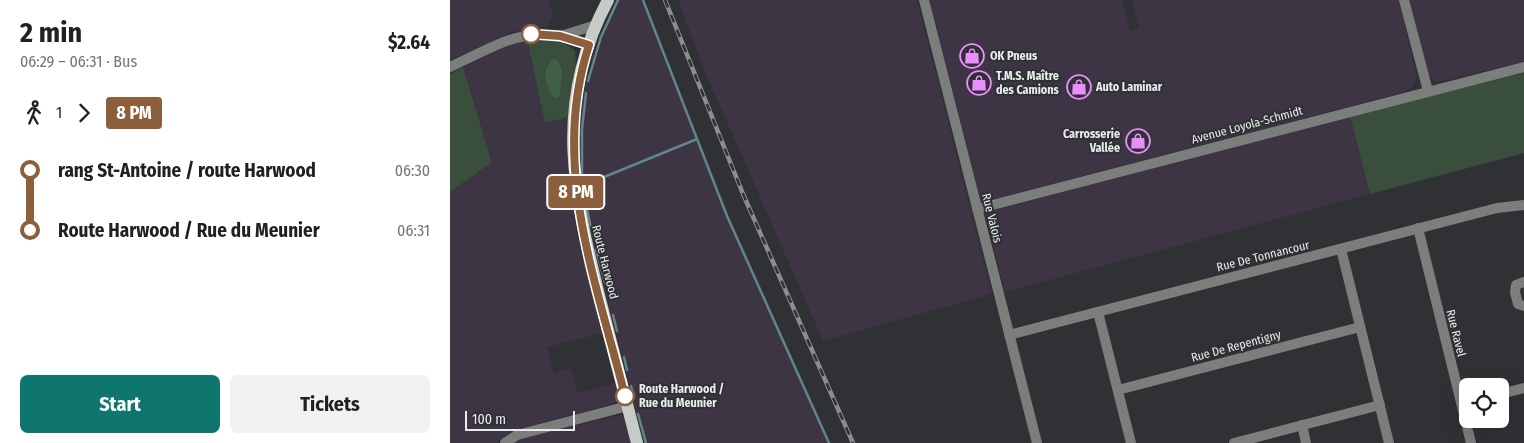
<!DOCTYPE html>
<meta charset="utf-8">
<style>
:root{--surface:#fff;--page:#f2f2f2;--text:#202124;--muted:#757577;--accent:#0f766e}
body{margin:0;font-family:"Fira Sans Condensed",sans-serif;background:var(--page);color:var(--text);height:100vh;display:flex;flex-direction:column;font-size:19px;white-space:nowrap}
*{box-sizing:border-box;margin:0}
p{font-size:16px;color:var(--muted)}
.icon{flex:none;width:28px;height:28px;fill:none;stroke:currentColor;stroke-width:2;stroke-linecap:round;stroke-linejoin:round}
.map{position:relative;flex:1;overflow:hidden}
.drawer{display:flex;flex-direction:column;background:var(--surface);width:450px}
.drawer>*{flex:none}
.badge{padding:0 10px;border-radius:4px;font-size:18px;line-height:32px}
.fabs{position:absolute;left:1009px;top:378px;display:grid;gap:10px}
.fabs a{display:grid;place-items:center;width:50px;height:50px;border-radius:8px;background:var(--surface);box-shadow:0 5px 20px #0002;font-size:25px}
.scale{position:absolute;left:15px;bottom:12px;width:110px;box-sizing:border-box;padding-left:5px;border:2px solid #eaebee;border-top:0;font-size:14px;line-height:18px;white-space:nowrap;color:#eaebee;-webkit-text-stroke:4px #2f3135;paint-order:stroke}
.map>.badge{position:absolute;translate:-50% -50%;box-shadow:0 0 0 2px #fff}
.legs{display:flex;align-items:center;gap:8px;height:55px;padding:0 20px;font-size:16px}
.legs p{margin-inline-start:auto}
.headline{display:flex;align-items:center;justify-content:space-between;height:85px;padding:0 20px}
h1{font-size:28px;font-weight:700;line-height:38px}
.cta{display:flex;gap:10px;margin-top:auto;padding:10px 20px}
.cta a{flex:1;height:58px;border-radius:8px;background:var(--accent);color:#fff;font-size:20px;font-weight:700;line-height:58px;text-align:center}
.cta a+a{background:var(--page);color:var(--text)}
ul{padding:0 20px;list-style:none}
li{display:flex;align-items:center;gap:18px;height:60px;font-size:19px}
li i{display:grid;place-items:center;width:8px;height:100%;margin:0 6px;background:currentColor}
li i::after{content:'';width:12px;height:12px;margin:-6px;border:4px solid;border-radius:50%;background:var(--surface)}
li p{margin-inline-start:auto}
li:first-child i{background:linear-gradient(#0000 50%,currentColor 0)}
li:last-child i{background:linear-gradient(currentColor 50%,#0000 0)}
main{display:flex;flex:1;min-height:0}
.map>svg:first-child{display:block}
.industrial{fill:#3d3444}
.green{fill:#3a4e3d}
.forest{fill:#416046}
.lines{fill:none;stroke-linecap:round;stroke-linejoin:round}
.stream{stroke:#608688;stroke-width:2.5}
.minor{stroke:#7c7e7c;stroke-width:10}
.major{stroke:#c7cbc7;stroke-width:12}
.rail-casing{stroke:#8c8d91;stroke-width:4.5}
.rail{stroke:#2f3135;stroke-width:2.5;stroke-dasharray:8;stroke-linecap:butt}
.line-1-casing{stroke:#fff;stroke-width:11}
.line-1{stroke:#8b5e3c;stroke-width:8}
.stop-1-dot{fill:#fff;stroke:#8b5e3c;stroke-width:2.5}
.labels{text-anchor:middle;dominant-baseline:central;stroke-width:4;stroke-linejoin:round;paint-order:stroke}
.poi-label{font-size:12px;font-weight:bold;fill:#eaebee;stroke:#2f3135;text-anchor:start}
.street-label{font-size:12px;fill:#eaebee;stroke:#2f3135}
.stop-label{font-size:12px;font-weight:bold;fill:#eaebee;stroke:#2f3135;text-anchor:start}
</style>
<main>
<section class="drawer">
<div class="headline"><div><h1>2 min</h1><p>06:29 – 06:31 · Bus</p></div><b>$2.64</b></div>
<div class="legs"><svg class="icon" aria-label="walk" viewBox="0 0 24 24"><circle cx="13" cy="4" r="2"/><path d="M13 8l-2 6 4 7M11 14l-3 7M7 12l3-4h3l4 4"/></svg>1<svg class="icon" aria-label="forward" viewBox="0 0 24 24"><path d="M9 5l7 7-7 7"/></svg><b class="badge" style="background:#8b5e3c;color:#fff">8 PM</b></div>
<ul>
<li><i style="color:#8b5e3c"></i><b>rang St-Antoine / route Harwood</b><p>06:30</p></li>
<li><i style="color:#8b5e3c"></i><b>Route Harwood / Rue du Meunier</b><p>06:31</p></li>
</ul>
<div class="cta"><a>Start</a><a>Tickets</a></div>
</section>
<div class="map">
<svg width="1074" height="443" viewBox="0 0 1074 443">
<rect width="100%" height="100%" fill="#2f3135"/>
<g class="industrial">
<path d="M 0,0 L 98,0 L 103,15 L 97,27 L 84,27 L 60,33 L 0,60 Z"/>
<path d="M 166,0 L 192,0 L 244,134 L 378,443 L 194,443 L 135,212 L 129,171 L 129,129 L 135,84 L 144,50 Z"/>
<path d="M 228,0 L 467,0 L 542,294 L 373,341 L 253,67 Z"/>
<path d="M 480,0 L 672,0 L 680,31 L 689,28 L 682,0 L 949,0 L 967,78 L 962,87 L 954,92 L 536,201 L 530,197 Z"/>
<path d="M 959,0 L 1074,0 L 1074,62 L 986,82 L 978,74 Z"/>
<path d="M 77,39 L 95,123 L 119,117 L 118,182 L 129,241 L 153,333 L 97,347 L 104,373 L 121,368 L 128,393 L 167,382 L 168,399 L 162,404 L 61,431 L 48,443 L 0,443 L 0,192 L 42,161 L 13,67 L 57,46 Z"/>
<path d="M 900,116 L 920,194 L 555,292 L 536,218 L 536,214 L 541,211 Z"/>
<path d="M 170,415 L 174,416 L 182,443 L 62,443 L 72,438 Z"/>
</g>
<g class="green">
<path d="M 77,39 C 92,39 113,39 125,51 L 126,63 L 119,117 L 95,123 Z"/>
<path d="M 13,67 L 42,162 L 0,192 L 0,74 Z"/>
<path d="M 1074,73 L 1074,153 L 920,194 L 900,116 Z"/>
</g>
<path class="forest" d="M 103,59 L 108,61 L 112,70 L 110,96 L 104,98 C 96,86 90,70 103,59 Z"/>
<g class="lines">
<g class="stream">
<path d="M 193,0 L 277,216 L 379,443"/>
<path d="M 138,81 L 151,37 L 168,0"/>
<path d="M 132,173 L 132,129 L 136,93"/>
<path d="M 132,186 L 247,139"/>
<path d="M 134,195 L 141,228"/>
<path d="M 146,249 L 155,283"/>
<path d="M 163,315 L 167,331"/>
<path d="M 174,357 L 177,370"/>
<path d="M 181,386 L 184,396"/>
<path d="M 188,414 L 196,443"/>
</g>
<g class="minor">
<path d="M 474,0 L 587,443"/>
<path d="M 954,0 L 978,91"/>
<path d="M 114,35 L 146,25"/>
<path d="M 0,67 C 56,41 77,22 139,45"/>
<path d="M 527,209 L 1074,67"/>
<path d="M 968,228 L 1021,443"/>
<path d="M 891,249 L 939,443"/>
<path d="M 1074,282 L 1066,285 L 1065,292 L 1068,304 L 1074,306"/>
<path d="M 648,312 L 681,443"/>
<path d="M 559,335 L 1047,208 L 1074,205"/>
<path d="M 668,390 L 910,327"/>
<path d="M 1050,394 L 1074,388"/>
<path d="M 852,425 L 856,443"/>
<path d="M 55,443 L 67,435 L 178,406"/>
<path d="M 784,443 L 930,405"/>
</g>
<path class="major" d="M 158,0 C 102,105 124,195 151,303 C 163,350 175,396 187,443"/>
<g class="rail-casing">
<path id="rail" d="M 215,0 L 293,194 L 403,443"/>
</g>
<use href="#rail" class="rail"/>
</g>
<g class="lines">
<g class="line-1-casing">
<path id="line-1" d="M 81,34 L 110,36 L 139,45 C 100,164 146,280 175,396"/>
</g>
<use href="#line-1" class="line-1"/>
</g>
<defs>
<g id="shop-ring" transform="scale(1.25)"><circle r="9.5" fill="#2f3135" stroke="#ea8dfd" stroke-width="1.5"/><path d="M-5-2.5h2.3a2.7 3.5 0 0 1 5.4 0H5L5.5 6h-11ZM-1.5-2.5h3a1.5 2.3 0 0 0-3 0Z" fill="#ea8dfd"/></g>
</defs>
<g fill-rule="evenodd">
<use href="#shop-ring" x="522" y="56"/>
<use href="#shop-ring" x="529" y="83"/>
<use href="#shop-ring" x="629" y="87"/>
<use href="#shop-ring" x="688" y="141"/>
</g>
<g class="stop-1-dot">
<circle cx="81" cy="34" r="9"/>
<circle cx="175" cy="396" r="9"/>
</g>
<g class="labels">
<g class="poi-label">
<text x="540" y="56">OK Pneus</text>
<text x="546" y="76">T.M.S. Maître<tspan x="546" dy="14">des Camions</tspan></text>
<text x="646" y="87">Auto Laminar</text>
<text x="670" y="134" text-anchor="end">Carrosserie<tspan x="670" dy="14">Vallée</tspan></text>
</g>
<g class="street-label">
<text transform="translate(797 125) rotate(-15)">Avenue Loyola-Schmidt</text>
<text transform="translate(542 218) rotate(76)">Rue Valois</text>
<text transform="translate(813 256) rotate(-14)">Rue De Tonnancour</text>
<text transform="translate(155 262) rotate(76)">Route Harwood</text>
<text transform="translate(1006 333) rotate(76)">Rue Ravel</text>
<text transform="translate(786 346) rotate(-15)">Rue De Repentigny</text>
</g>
<g class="stop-label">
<text x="189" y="389">Route Harwood /<tspan x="189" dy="14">Rue du Meunier</tspan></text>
</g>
</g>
</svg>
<div class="fabs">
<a><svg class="icon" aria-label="locate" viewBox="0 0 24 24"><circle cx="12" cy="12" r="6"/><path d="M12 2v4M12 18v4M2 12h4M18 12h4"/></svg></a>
</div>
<div class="scale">100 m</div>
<b class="badge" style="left:126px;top:192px;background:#8b5e3c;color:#fff">8 PM</b>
</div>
</main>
